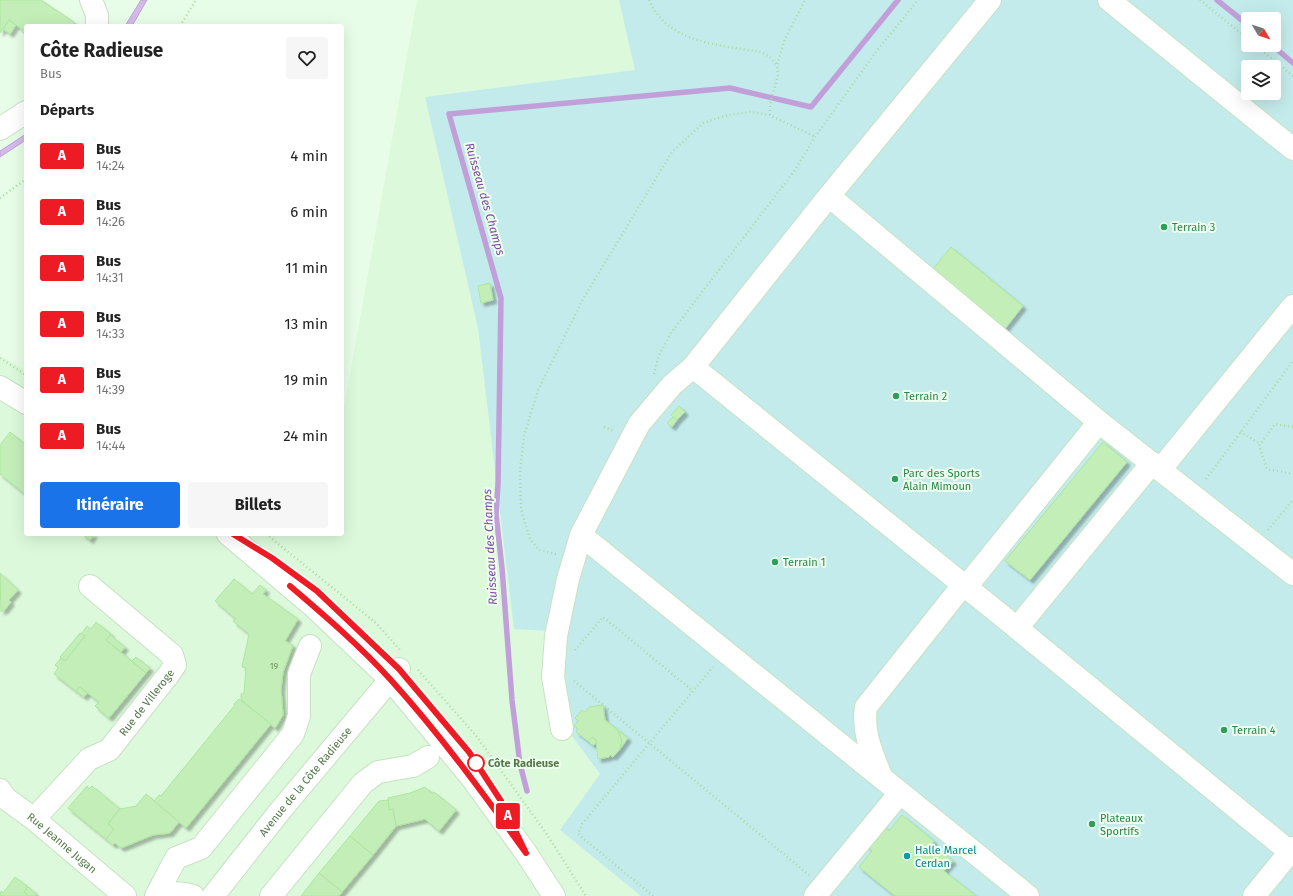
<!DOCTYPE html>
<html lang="fr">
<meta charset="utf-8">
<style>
:root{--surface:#fff;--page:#f6f6f6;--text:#222;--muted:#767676;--accent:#1a73e8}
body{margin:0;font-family:"Fira Sans",sans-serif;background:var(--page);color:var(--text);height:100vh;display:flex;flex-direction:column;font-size:15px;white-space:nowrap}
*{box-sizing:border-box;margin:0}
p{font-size:13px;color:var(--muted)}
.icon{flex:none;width:22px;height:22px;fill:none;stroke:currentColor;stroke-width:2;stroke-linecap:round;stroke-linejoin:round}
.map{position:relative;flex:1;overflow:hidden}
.panel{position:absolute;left:24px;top:24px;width:320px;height:512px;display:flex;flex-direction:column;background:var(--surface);border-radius:4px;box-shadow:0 4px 16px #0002}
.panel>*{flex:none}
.badge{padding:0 8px;border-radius:3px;font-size:14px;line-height:26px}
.needle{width:26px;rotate:129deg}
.tools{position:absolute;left:1241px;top:12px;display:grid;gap:8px}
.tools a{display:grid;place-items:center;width:40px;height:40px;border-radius:4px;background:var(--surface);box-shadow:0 4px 16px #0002;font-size:20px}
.map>.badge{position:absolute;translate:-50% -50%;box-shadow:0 0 0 2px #fff}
h2{padding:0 16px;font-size:15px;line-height:36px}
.round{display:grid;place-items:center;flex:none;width:42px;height:42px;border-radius:4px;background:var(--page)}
.headline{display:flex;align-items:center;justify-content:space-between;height:68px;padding:0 16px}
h1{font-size:19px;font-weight:700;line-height:30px}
.primary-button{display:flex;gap:8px;margin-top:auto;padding:8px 16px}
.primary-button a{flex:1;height:46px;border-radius:4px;background:var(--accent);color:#fff;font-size:16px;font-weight:700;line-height:46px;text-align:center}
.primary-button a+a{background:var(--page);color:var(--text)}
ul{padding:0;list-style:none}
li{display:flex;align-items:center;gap:12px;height:56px;padding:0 16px}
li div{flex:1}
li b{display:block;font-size:15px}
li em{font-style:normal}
li .badge{min-width:44px;font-weight:700;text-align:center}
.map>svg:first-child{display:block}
.residential{fill:#dcfadb;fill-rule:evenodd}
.green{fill:#c4ebeb;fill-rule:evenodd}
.water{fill:#d3bae8;stroke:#c1a0da}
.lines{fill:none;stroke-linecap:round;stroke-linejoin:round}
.stream{stroke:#c1a0da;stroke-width:5.5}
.building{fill:#c3eeb8;stroke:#ace69d;filter:url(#shadow)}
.minor-casing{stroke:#c6e2c1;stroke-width:24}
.path{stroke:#abd9a0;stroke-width:2.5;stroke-dasharray:1 3;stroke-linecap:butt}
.minor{stroke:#fff;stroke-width:22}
.line-casing{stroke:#fff;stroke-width:9}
.line{stroke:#ed1c24;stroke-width:6}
.leisure-dot{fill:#2e9e5b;stroke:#efe;stroke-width:1.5}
.stop-dot{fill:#fff;stroke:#ed1c24;stroke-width:2}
.culture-dot{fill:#0f9aa8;stroke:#efe;stroke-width:1.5}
.labels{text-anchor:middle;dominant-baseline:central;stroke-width:4;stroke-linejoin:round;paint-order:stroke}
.number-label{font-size:9px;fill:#709666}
.leisure-label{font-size:11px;fill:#27864d;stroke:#efe;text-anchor:start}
.street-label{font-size:11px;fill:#55784a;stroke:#efe}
.stop-label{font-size:11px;font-weight:bold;fill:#55784a;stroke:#efe;text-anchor:start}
.culture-label{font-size:11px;fill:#0d838f;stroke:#efe;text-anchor:start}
.water-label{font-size:12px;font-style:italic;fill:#7d4ba1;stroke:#efe}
</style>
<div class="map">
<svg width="1293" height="896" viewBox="0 0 1293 896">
<defs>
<filter id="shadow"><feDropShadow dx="3.5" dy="3.5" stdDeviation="1" flood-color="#0004"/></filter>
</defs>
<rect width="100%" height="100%" fill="#e7fde7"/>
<path class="residential" d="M 417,0 L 1293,0 L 1293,896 L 0,896 L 0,356 L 26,370 L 26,534 L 342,534 L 342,419 ZM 1248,19 L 1274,19 L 1274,45 L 1248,45 ZM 1248,67 L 1274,67 L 1274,93 L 1248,93 Z"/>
<path class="green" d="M 619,0 L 1293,0 L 1293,896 L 641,896 L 560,830 L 600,774 L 567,729 L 553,631 L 514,629 L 478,328 L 425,97 L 635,70 ZM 1248,19 L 1274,19 L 1274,45 L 1248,45 ZM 1248,67 L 1274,67 L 1274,93 L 1248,93 Z"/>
<g class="water">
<path d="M 141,0 L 147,0 L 132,26 L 125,26 Z"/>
<path d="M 26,134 L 26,140 L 0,157 L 0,151 Z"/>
</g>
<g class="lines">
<g class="stream">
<path d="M 1217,0 L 1248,25"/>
<path d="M 1272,45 L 1293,63"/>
<path d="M 527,791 L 520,764 L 512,700 L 502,568 L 496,514 L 498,484 L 501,298 L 449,114 L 730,88 L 811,107 L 898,0"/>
</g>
</g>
<g class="building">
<path d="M 0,0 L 41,0 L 74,22 L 72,26 L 26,26 L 26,35 L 22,32 L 23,30 L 9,20 L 0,33 Z"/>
<path d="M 9,20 L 16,25 L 10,34 L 3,29 Z"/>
<path d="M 951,247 L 1023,306 L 1004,330 L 931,271 Z"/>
<path d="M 490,283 L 493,300 L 481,303 L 478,286 Z"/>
<path d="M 679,406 L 685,412 L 677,420 L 671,415 Z"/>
<path d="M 673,417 L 677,420 L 672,427 L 667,423 Z"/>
<path d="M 10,432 L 26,445 L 26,495 L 0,474 L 0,445 Z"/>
<path d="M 1103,442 L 1127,462 L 1030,580 L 1005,561 Z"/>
<path d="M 82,534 L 94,534 L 90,540 Z"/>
<path d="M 0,573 L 18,590 L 9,600 L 11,602 L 4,611 L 3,609 L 1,612 Z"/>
<path d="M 234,579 L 252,594 L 260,585 L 266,590 L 263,594 L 298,619 L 285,641 L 293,645 L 283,672 L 281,689 L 283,715 L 275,728 L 241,700 L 241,694 L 244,693 L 246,668 L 242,667 L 249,634 L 233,621 L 236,619 L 215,601 Z"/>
<path d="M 96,622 L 111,634 L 106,640 L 146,673 L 109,718 L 95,706 L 99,702 L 80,687 L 76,691 L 54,674 L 58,668 L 55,665 L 61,658 L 65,661 L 85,636 L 81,634 L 87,626 L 91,629 Z"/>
<path d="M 80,633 L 85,636 L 65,661 L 60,657 Z"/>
<path d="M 110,635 L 125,647 L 121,652 L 106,640 Z"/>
<path d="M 136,657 L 150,668 L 146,673 L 132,661 Z"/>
<path d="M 80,687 L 87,693 L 84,697 L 76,691 Z"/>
<path d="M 239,699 L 271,724 L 186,828 L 154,801 L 159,795 L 161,796 L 235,705 L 234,704 Z"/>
<path d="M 603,705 L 605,720 L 618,730 L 622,741 L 620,749 L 613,757 L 610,755 L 609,757 L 598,759 L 596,740 L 592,737 L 588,741 L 576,732 L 578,729 L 574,726 L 578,721 L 575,718 L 582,710 L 585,712 L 589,707 Z"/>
<path d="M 618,730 L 628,738 L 620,749 L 622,741 Z"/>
<path d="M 592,737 L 596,740 L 596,744 L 592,745 L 588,741 Z"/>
<path d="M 87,786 L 89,789 L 92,786 L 120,809 L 108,824 L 114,829 L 106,839 L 68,808 Z"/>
<path d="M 425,787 L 433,794 L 434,792 L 456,810 L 439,831 L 425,819 L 396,826 L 393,809 L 389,810 L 388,798 L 410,793 Z"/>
<path d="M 146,794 L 179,822 L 170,833 L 153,835 L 121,848 L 115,843 L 113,845 L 106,839 L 114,829 L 108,824 L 120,809 L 136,806 Z"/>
<path d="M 388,800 L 389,810 L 393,809 L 396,826 L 373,855 L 350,836 L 379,801 Z"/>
<path d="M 902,815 L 934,841 L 932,844 L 953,861 L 944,871 L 976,896 L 895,896 L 859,867 L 872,851 L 866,845 L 882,825 L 889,831 Z"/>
<path d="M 350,836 L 373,855 L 342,892 L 319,873 Z"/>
<path d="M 319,873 L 342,892 L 339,896 L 301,896 Z"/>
<path d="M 15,877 L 28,887 L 24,892 L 29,896 L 0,896 L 1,891 L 3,893 Z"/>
<path d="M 28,887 L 36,894 L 35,896 L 29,896 L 24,892 Z"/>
</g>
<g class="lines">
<g class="minor-casing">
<g id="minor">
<path d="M 91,0 L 97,15 L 97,26"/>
<path d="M 1109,0 L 1293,149"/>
<path d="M 0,129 L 26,112"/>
<path d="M 829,196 L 1099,422 L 1293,574"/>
<path d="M 693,367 L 1017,628 L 1290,852"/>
<path d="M 0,387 L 26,403"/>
<path d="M 1160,470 L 1293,306"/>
<path d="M 228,534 L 312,605 L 390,679 L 472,778 L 526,853 L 554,896"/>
<path d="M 581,535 L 1028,896"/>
<path d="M 966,587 L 1099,422"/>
<path d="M 1017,628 L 1152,463"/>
<path d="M 562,729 L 553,677 L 556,636 L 568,579 L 581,535 L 639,424 L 672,385 L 693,367 L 829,196 L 990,0"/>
<path d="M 881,776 C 872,753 862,732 866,707 L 963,585"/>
<path id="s1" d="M 0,790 L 5,798 L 34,819 L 125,896"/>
<path id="s2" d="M 34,819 L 89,759 L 109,750 L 169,674 L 175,665 L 172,655 L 90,586"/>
<path d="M 156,896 L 176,858 L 201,848 L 293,734 L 299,716 L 299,674 L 310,646"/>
<path d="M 158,896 C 171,892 181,892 193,896"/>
<path id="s3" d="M 213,896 L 280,811 L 399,669"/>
<path d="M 271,896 L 363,783 L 378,772 L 413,766 L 428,757"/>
<path d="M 815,896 L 900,793"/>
<path d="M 1254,896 L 1293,848"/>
</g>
</g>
<g class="path">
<path d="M 649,0 C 668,44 721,45 761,52 L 770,57 L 777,65"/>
<path d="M 1200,0 L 1248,39"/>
<path d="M 180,26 L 196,0"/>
<path d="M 1255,45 L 1293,76"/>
<path d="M 770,115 L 770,105 L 778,75 L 777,65 L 785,39 L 805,0"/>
<path d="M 0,198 L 26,179"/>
<path d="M 0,358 L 26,375"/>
<path d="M 654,374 L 659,355 L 671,333 L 795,170 L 815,137 L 875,53 L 918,0"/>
<path d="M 604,427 L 614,431"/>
<path d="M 1293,427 L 1275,424 L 1259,446 L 1267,469 L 1293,474"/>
<path d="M 1240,432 L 1261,444"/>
<path d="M 1206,479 L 1293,361"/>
<path d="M 1268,530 L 1293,500"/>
<path d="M 266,534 L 376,623 L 400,650"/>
<path d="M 556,554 L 539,550 L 530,539 L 521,509 L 520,471 L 524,436 L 538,390 L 583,299 L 672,152 L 703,123 L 728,115 L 750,112 L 770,115 L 815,137"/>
<path d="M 575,650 L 603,617 L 693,691"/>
<path d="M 418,670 L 477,737 L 546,833 L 586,896"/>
<path d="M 574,681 L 809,875"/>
<path d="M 653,896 L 578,834 L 582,824 L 713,667"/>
</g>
<use href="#minor" class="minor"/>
</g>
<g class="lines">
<g class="line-casing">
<path id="line" d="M 233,534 L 272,558 L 317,591 L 399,669 L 469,752 L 501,801 L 526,853 C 483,793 439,733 390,679 C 359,645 324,615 290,586"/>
</g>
<use href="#line" class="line"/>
</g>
<g class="leisure-dot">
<circle cx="1164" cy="227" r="4"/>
<circle cx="896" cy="396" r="4"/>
<circle cx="895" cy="479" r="4"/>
<circle cx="775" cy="562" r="4"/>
<circle cx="1224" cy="730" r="4"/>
<circle cx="1092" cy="824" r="4"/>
</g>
<circle class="stop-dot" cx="476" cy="763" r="8"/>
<circle class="culture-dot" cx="907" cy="856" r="4"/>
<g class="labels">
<g class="number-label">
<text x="274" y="666">19</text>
</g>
<g class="leisure-label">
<text x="1172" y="227">Terrain 3</text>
<text x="904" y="396">Terrain 2</text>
<text x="903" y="473">Parc des Sports<tspan x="903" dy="13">Alain Mimoun</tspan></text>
<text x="783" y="562">Terrain 1</text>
<text x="1232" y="730">Terrain 4</text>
<text x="1100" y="818">Plateaux<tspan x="1100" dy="13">Sportifs</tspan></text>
</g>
<g class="street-label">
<text stroke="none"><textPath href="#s2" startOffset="164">Rue de Villeroge</textPath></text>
<text stroke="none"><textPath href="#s3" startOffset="147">Avenue de la Côte Radieuse</textPath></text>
<text stroke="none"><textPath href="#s1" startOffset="82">Rue Jeanne Jugan</textPath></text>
</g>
<g class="stop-label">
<text x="488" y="763">Côte Radieuse</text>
</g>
<g class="culture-label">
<text x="915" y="850">Halle Marcel<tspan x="915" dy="13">Cerdan</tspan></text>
</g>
<g class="water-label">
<text transform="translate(485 199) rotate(74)">Ruisseau des Champs</text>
<text transform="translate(490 547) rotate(-93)">Ruisseau des Champs</text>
</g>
</g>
</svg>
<div class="tools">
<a><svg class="needle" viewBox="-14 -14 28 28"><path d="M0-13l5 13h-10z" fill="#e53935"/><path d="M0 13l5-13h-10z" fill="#767676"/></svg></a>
<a><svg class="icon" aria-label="layers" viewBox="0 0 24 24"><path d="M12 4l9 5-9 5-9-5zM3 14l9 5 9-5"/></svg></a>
</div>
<b class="badge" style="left:508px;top:816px;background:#ed1c24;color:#fff">A</b>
<section class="panel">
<div class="headline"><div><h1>Côte Radieuse</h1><p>Bus</p></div><a class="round"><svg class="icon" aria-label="heart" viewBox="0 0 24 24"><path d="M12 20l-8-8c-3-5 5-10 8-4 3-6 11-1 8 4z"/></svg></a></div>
<h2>Départs</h2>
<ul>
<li><span class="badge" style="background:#ed1c24;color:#fff">A</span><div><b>Bus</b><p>14:24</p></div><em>4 min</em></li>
<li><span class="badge" style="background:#ed1c24;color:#fff">A</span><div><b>Bus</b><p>14:26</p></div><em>6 min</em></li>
<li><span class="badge" style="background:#ed1c24;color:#fff">A</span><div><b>Bus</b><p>14:31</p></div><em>11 min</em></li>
<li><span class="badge" style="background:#ed1c24;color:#fff">A</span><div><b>Bus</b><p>14:33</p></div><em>13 min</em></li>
<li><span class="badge" style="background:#ed1c24;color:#fff">A</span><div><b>Bus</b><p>14:39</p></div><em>19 min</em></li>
<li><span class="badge" style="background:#ed1c24;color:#fff">A</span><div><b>Bus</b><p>14:44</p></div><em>24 min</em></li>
</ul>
<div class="primary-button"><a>Itinéraire</a><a>Billets</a></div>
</section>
</div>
